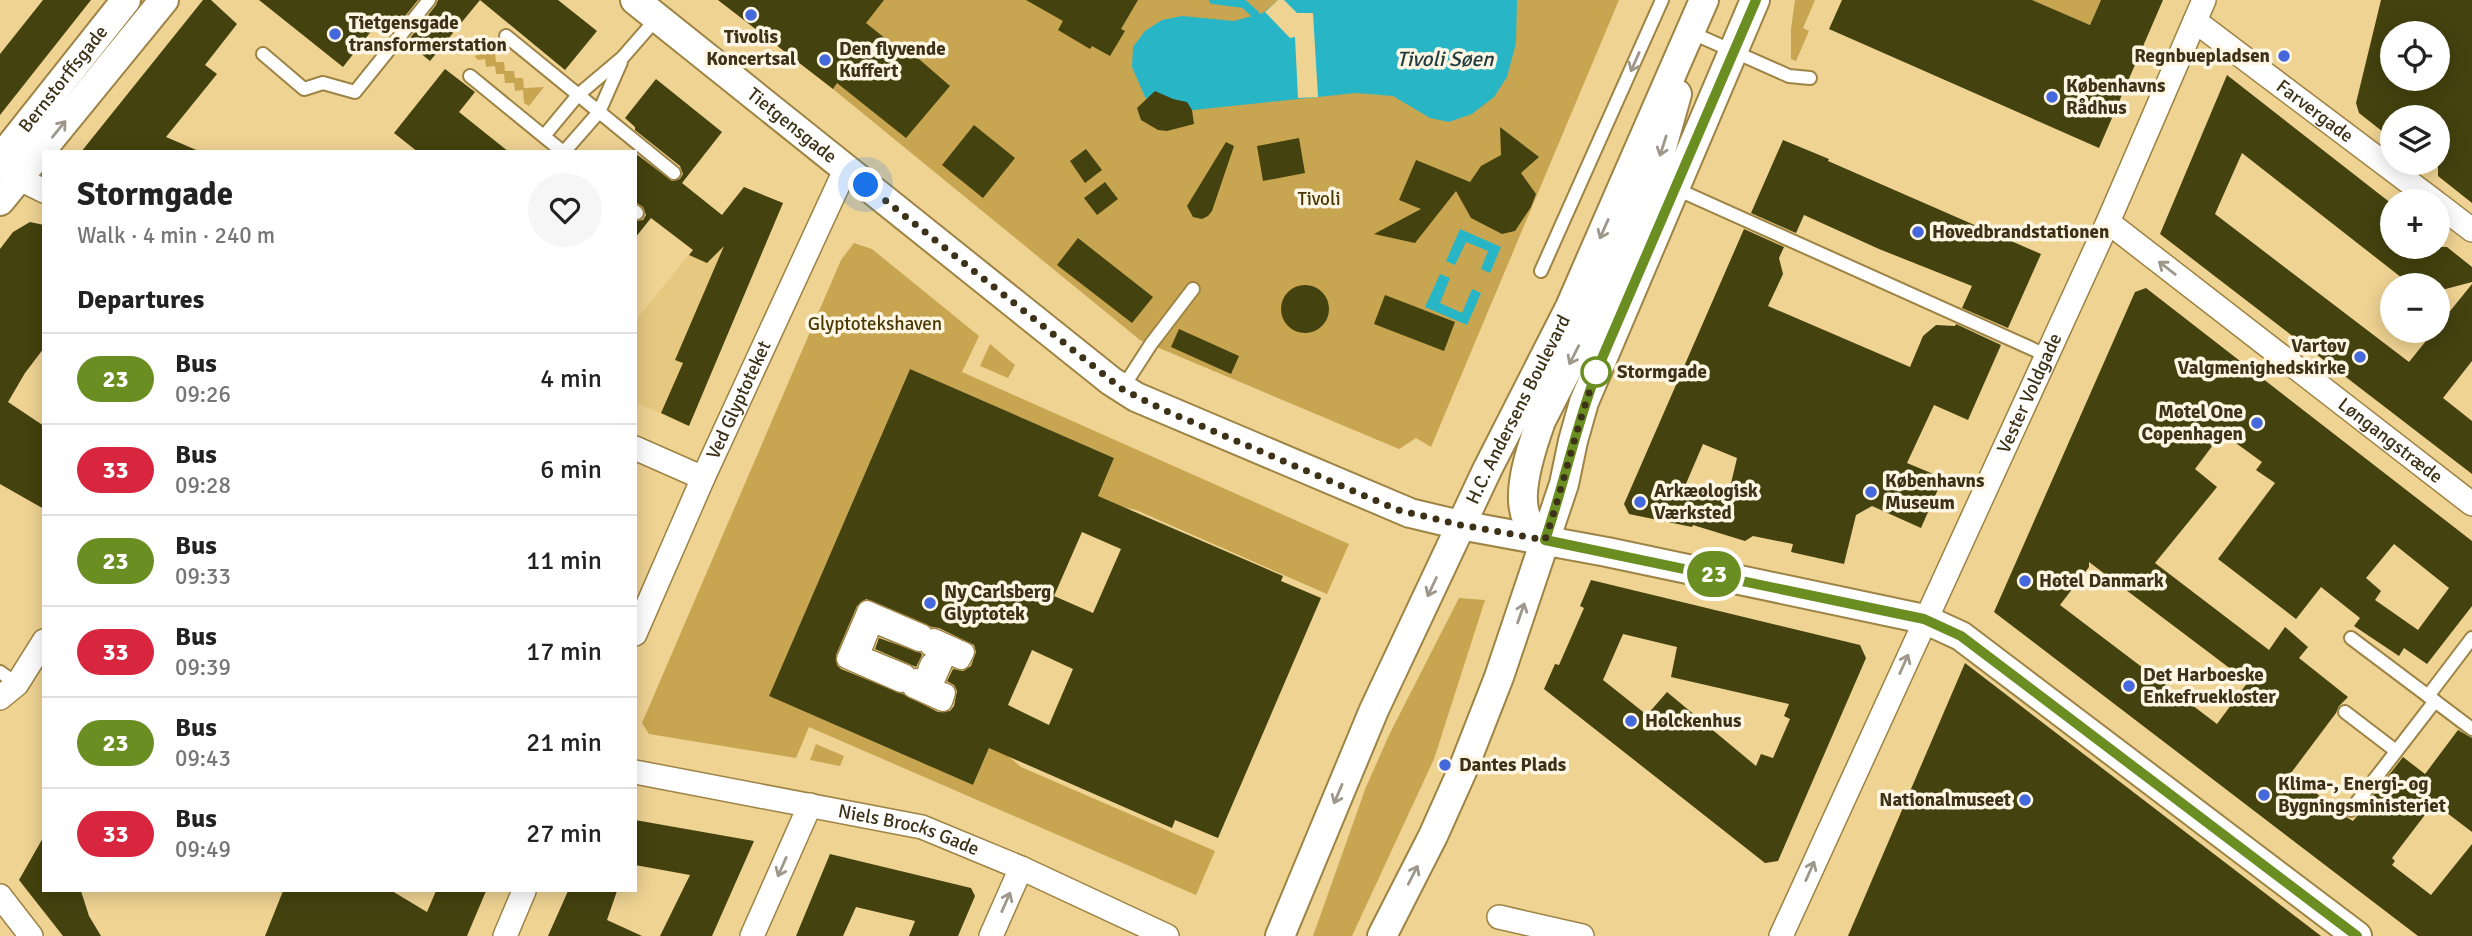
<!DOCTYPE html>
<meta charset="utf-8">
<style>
:root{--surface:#fff;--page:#f6f6f6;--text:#222;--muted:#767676;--line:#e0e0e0}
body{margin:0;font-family:Signika,sans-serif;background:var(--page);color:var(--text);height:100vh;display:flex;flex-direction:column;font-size:26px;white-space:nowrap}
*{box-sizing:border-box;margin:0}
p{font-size:23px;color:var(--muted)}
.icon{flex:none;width:38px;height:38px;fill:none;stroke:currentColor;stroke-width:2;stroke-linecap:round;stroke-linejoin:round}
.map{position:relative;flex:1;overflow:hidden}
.side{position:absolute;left:42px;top:150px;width:595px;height:742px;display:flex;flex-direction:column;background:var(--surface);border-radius:0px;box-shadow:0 4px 18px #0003}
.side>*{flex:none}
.badge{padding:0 14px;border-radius:23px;font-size:24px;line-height:46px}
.tools{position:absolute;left:2380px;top:21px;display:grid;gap:14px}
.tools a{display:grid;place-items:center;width:70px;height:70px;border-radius:50%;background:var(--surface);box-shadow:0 4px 18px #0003;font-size:35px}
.you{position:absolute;width:35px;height:35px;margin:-18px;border:5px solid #fff;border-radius:50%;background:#1a73e8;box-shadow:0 0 0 10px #1a73e833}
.map>.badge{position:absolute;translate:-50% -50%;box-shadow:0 0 0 4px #fff}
h2{padding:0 35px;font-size:26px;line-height:63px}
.round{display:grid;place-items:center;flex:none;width:74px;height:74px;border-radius:37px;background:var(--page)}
.overview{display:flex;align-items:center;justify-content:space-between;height:119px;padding:0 35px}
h1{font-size:33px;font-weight:700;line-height:52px}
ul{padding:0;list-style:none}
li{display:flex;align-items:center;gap:21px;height:91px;padding:0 35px;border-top:2px solid var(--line)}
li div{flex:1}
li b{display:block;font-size:26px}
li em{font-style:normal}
li .badge{min-width:77px;font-weight:700;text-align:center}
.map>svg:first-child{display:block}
.built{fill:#e7c880}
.green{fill:#c8a550}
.water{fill:#28b6c6}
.pier{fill:#efd393}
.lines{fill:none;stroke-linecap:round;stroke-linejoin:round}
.stream{stroke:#28b6c6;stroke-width:8}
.building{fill:#44420e;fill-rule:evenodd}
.service-casing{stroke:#9d8344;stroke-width:16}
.pedestrian-casing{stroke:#9d8344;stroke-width:21}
.minor-casing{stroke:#9d8344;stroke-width:26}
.tertiary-casing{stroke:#9d8344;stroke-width:32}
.service{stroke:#fff;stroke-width:12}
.pedestrian{stroke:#fff;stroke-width:18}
.minor{stroke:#fff;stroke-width:23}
.tertiary{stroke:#fff;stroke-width:28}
.oneway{stroke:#9e988b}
.line-casing{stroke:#fff;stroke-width:16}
.line{stroke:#6b8e23;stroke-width:10}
.walk{stroke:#3d3217;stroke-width:7;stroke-dasharray:0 12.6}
.poi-dot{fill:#4569dc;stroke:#fff7e4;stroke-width:2.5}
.stop-dot{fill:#fff;stroke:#6b8e23;stroke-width:3.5}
.labels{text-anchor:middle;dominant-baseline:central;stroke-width:7;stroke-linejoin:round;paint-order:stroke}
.poi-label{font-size:19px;font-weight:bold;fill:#3d3217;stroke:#fff7e4;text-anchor:start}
.street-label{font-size:19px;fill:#3d3217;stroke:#fff7e4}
.park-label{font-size:19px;fill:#4a3804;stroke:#fff7e4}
.stop-label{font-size:19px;font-weight:bold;fill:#3d3217;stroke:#fff7e4;text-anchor:start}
.water-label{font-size:21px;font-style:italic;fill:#213d41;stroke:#fff7e4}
</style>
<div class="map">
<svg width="2472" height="936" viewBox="0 0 2472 936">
<rect width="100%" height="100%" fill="#efd393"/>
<path class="built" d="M 744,187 L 783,203 L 688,426 L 635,402 L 635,321 Z"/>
<g class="green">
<path d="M 718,0 L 1619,0 L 1431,447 L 1416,438 L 1399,449 L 1140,340 L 833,89 Z"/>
<path d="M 1795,0 L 1815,0 L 1803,28 L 1809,31 L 1796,61 L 1791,59 L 1791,29 Z"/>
<path d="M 2032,0 L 2101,0 L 2090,25 Z"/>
<path d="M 484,46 L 485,54 L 495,54 L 496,62 L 504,62 L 505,71 L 514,71 L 515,78 L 523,78 L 524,88 L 544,87 L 529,106 L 524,103 L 523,90 L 515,91 L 514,83 L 505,83 L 504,74 L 496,74 L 495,66 L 486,67 L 485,59 L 478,60 L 475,57 Z"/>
<path d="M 854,243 L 872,249 L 979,336 L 962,372 L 1349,544 L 1327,594 L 1136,510 L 1096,501 L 1114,458 L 910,369 L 769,696 L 973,785 L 992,742 L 1021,767 L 1215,851 L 1196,895 L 809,727 L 796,758 L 649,734 L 642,723 L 841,260 Z"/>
<path d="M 990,344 L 1015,365 L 1008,378 L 980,366 Z"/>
<path d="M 1459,598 L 1485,600 L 1434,759 L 1352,936 L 1313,936 L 1366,787 L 1390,733 Z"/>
<path d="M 816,744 L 844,756 L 840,766 L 810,760 Z"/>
</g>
<g class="water">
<path d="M 1278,0 L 1517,0 L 1516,43 L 1507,77 L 1494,97 L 1472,114 L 1449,122 L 1430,118 L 1393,96 L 1356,93 L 1184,111 L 1153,105 L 1145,97 L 1132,67 L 1133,47 L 1145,31 L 1162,20 L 1182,16 L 1234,21 L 1263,13 Z"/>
<path d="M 1460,229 L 1501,247 L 1490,273 L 1481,269 L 1488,251 L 1466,242 L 1455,265 L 1446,261 Z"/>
<path d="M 1440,274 L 1450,278 L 1440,303 L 1462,313 L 1472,289 L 1481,293 L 1467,325 L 1425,307 Z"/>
</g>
<path class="pier" d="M 1278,0 L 1284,0 L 1297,13 L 1313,13 L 1318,97 L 1298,98 L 1295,37 L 1290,38 L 1265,12 Z"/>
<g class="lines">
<path class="stream" d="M 1213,0 L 1244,4 L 1256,15"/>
</g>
<g class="building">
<path d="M 43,0 L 91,0 L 0,115 L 0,54 Z"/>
<path d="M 203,0 L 211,0 L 237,24 L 205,65 L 217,74 L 166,137 L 201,152 L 81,152 Z"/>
<path d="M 259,0 L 418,0 L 393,31 L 380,20 L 343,67 Z"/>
<path d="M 438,0 L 558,0 L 597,31 L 565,70 L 480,0 L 430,61 L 407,42 L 436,5 Z"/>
<path d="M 718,0 L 884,0 L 866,23 L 901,51 L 904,46 L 950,86 L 906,138 L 837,83 L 833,89 Z"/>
<path d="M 1026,0 L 1138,0 L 1121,29 L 1125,31 L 1110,56 L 1092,46 L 1090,49 L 1058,30 L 1063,21 Z"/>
<path d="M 1842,0 L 2032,0 L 2090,25 L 2101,0 L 2163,0 L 2099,148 L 1829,29 Z"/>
<path d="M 2381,0 L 2472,0 L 2472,203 L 2438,176 L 2438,117 L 2392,117 L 2392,139 L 2359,113 L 2356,103 ZM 2392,33 L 2438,33 L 2438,79 L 2392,79 Z"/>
<path d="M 445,69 L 475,92 L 459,112 L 509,152 L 418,152 L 394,133 Z"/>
<path d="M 2227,75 L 2392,204 L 2392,247 L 2447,247 L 2472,267 L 2472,282 L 2438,291 L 2438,285 L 2411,285 L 2242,153 L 2215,214 L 2409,362 L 2434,331 L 2438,331 L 2438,326 L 2472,284 L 2472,361 L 2443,398 L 2472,421 L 2472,474 L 2160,234 Z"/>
<path d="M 656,79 L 722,132 L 682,183 L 722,215 L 744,187 L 783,203 L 689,426 L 661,413 L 683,363 L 675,360 L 724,246 L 707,263 L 689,255 L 693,250 L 651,218 L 635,238 L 635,221 L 643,220 L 646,215 L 643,207 L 635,202 L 635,153 L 672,181 L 680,179 L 683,174 L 680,166 L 635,130 L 635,127 L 625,118 Z"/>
<path d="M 1155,91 L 1173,99 L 1187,102 L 1192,110 L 1194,124 L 1167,131 L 1158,130 L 1141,120 L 1137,108 Z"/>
<path d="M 974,125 L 1015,158 L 983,198 L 942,165 Z"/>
<path d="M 1500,127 L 1539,157 L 1521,173 L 1536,194 L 1531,207 L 1515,231 L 1502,234 L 1471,218 L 1456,191 L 1415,243 L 1374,234 L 1421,209 L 1399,200 L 1416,160 L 1470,182 L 1481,166 L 1501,155 Z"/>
<path d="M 1299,138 L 1305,173 L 1263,181 L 1257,146 Z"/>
<path d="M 1783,140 L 1829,159 L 1828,161 L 2041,254 L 2008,328 L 1962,308 L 1972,286 L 1879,249 L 1804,215 L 1796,233 L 1751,213 Z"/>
<path d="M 1226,142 L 1234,146 L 1212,211 L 1208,216 L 1202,219 L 1193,217 L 1187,206 Z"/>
<path d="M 1086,149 L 1102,170 L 1085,183 L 1070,161 Z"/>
<path d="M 1105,182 L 1118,199 L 1097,215 L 1084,198 Z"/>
<path d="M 30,222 L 44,225 L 44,348 L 25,373 L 8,402 L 44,426 L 44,509 L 0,484 L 0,249 L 13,232 Z"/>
<path d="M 1744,229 L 1784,247 L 1779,258 L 1783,274 L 1768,306 L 1910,367 L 1923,336 L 1936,325 L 1955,326 L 1956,324 L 2001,345 L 1968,420 L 1934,405 L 1907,463 L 1943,478 L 1921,528 L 1872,506 L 1856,515 L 1844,564 L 1791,552 L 1793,544 L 1753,536 L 1745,541 L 1693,525 L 1692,527 L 1629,514 L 1624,504 ZM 1703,444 L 1737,458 L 1728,496 L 1685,486 Z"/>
<path d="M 1078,238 L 1153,297 L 1132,323 L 1057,265 Z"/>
<circle cx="1305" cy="309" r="24"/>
<path d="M 2146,288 L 2472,541 L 2472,606 L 2427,664 L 2404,648 L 2399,656 L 2354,626 L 2360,618 L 2321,587 L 2296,619 L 2218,559 L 2275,483 L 2256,470 L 2262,462 L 2222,433 L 2195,469 L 2217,487 L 2155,563 L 2269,650 L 2285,627 L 2308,647 L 2299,658 L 2348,697 L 2339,706 L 2336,713 L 2291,773 L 2346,817 L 2353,821 L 2358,815 L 2403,757 L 2425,774 L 2458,730 L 2472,738 L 2472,832 L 2434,803 L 2392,858 L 2395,861 L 2392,865 L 2431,895 L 2472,844 L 2472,936 L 2418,936 L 1994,612 L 2135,292 ZM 2394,544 L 2449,588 L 2418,630 L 2375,600 L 2381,591 L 2366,578 ZM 2089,562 L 2248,682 L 2217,724 L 2060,605 L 2089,567 Z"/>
<path d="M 1385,295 L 1455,322 L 1444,351 L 1374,324 Z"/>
<path d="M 1179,329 L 1239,356 L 1231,374 L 1171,347 Z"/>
<path d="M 910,369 L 1114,458 L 1098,496 L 1283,576 L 1281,581 L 1321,598 L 1218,838 L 1175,820 L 1172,828 L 989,748 L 973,785 L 769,696 ZM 1082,532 L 1121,549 L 1093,613 L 1054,596 ZM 866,599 L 932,627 L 939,628 L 974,645 L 976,652 L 971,666 L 963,671 L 953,669 L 947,681 L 954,685 L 957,691 L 954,706 L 950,711 L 938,712 L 903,694 L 841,669 L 837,665 L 836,655 L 857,606 ZM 1032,650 L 1073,669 L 1049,725 L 1008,705 Z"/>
<path d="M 1591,580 L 1860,645 L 1866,658 L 1778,861 L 1765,863 L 1544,689 L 1555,664 L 1559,665 L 1584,608 L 1580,606 ZM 1623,634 L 1677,647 L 1671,677 L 1789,704 L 1784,716 L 1790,719 L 1773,758 L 1761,754 L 1756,766 L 1667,692 L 1647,715 L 1603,680 Z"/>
<path d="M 879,638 L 921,653 L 922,655 L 916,667 L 875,649 Z"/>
<path d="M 1965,663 L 2321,936 L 1848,936 Z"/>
<path d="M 635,820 L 754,841 L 712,936 L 660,936 L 690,875 L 635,865 Z"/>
<path d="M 44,836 L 44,891 L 81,891 L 89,916 L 101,936 L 63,936 L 19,880 Z"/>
<path d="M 830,854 L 971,888 L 975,896 L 958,936 L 909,936 L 915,921 L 856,907 L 843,936 L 796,936 Z"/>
<path d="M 283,891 L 392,891 L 427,912 L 436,891 L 486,891 L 467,936 L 265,936 Z"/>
<path d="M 568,891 L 617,891 L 607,920 L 642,936 L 548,936 Z"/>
</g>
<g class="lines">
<g class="service-casing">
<g id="service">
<path d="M 1690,32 L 1789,76 L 1810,78"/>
<path d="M 506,36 L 674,173"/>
<path d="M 263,54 L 304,89 L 323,83 L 355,92 L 429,0"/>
<path d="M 470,76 L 563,152"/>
<path d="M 544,136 L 578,95 L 623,57 L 657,18"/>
<path d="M 564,152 L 599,112 L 621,62"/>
<path d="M 1672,187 L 2046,355"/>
<path d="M 635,211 L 637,213"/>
<path d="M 1541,271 L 1662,0"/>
<path d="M 1122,389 L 1151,344 L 1193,289"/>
<path d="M 2351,638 L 2472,729"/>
<path d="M 0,672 L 17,684"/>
<path d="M 2428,696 L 2472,638"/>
<path d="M 2345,712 L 2396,751"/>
<path d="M 2351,810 L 2435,701"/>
</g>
</g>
<g class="pedestrian-casing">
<g id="pedestrian">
<path d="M 867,610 L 923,634 L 919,642 L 873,623 L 860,655 L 906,674 L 901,683 L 846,659 Z"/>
<path d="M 934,638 L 965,652 L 961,660 L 947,654 L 932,688 L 946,693 L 943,702 L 912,688 L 916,678 L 928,683 L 932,672 L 927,670 L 930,663 L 936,665 L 942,652 L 930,647 Z"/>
</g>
</g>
<g class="minor-casing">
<g id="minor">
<path id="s1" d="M 2195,21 L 2434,201"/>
<path d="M 5,167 L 18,178 L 44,191"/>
<path d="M 2438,204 L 2472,230"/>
<path id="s2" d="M 2108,222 L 2472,504"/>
<path d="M 635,448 L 703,478"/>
<path id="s3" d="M 635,634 L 703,478 L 846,168"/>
<path d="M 0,698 L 17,684 L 44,641"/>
<path id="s4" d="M 635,772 L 922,827 L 1021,868 L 1167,936"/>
<path d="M 0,896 L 31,936"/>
<path d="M 1499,917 L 1582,936"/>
<path d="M 505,936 L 524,891"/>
<path d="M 752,936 L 810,805"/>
<path d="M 991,936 L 1021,868"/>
<path id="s5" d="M 1781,936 L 2108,222 L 2204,0"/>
</g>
</g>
<g class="tertiary-casing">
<g id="tertiary">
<path id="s6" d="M 635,0 L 1111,381 L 1136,397 L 1410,513 L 1460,525 L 1607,552 L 1924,619 L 1961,636 L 2357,936"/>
<path id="s7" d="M 0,159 L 126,0"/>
<path d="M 0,201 L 164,0"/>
<path d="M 1545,540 C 1539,533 1531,527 1527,519 C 1515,494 1532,446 1541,421 L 1589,327 L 1653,179 L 1677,94"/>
<path id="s8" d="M 1280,936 L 1374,710 L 1487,470 L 1570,307 L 1704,0"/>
<path d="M 1382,936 L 1433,836 L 1463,769 L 1499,677 L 1564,484 L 1573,441 L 1584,402 L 1755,0"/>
</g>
</g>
<use href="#service" class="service"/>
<use href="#pedestrian" class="pedestrian"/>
<use href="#minor" class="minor"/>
<use href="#tertiary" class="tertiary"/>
</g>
<defs><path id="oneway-shaft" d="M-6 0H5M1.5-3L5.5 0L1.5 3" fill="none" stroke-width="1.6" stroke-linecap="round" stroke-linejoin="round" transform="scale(1.75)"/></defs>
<g class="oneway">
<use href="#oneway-shaft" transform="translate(1635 62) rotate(114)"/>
<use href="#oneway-shaft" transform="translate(59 129) rotate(-51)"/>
<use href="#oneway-shaft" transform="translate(1663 146) rotate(108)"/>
<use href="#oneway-shaft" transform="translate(1604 229) rotate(114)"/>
<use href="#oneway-shaft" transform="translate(2167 268) rotate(-142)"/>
<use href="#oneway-shaft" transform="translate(1574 355) rotate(117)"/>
<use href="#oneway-shaft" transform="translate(1432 587) rotate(115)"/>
<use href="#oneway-shaft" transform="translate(1521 613) rotate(-71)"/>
<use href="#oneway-shaft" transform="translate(1904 664) rotate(-66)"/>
<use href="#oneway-shaft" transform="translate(1338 794) rotate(113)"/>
<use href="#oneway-shaft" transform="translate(782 867) rotate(114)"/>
<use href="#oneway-shaft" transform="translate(1810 871) rotate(-66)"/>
<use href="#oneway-shaft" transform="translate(1413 875) rotate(-63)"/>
<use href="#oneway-shaft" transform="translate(1006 902) rotate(-66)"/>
</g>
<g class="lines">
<g class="line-casing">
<path id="line" d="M 1756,0 L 1600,363 C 1577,421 1565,481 1545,540 L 1924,619 L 1961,636 L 2357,936"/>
</g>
<use href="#line" class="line"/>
<path class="walk" d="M 866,185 L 1122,389 L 1164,410 L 1398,510 L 1461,525 L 1545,540 C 1565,481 1577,421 1600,363 L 1596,372"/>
</g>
<g class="poi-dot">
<circle cx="751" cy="15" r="7"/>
<circle cx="335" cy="34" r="7"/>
<circle cx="2284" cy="56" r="7"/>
<circle cx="825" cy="60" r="7"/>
<circle cx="2052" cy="97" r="7"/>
<circle cx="1918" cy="232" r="7"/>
<circle cx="2360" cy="357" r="7"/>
<circle cx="2257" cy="423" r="7"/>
<circle cx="1871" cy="492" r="7"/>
<circle cx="1640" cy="502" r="7"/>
<circle cx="2025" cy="581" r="7"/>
<circle cx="930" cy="603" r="7"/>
<circle cx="2129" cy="686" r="7"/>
<circle cx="1631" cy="721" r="7"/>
<circle cx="1445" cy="765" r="7"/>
<circle cx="2264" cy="795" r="7"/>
<circle cx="2025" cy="800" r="7"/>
</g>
<circle class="stop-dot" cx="1596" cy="372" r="14"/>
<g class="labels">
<g class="poi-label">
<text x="349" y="23">Tietgensgade<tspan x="349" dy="22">transformerstation</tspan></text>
<text x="751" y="37" text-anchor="middle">Tivolis<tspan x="751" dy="22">Koncertsal</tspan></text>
<text x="839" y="49">Den flyvende<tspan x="839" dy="22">Kuffert</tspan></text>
<text x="2270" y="56" text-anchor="end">Regnbuepladsen</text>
<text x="2066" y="86">Københavns<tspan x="2066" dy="22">Rådhus</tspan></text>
<text x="1932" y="232">Hovedbrandstationen</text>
<text x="2346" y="346" text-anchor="end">Vartov<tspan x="2346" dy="22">Valgmenighedskirke</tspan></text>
<text x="2243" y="412" text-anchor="end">Motel One<tspan x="2243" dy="22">Copenhagen</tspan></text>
<text x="1885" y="481">Københavns<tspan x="1885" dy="22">Museum</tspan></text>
<text x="1654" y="491">Arkæologisk<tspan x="1654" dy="22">Værksted</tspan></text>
<text x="2039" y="581">Hotel Danmark</text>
<text x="944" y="592">Ny Carlsberg<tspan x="944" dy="22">Glyptotek</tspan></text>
<text x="2143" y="675">Det Harboeske<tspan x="2143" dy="22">Enkefruekloster</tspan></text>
<text x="1645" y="721">Holckenhus</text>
<text x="1459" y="765">Dantes Plads</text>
<text x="2278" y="784">Klima-, Energi- og<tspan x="2278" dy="22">Bygningsministeriet</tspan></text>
<text x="2011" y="800" text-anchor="end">Nationalmuseet</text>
</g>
<g class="street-label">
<text stroke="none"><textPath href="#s7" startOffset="102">Bernstorffsgade</textPath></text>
<text stroke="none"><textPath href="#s1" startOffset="150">Farvergade</textPath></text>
<text stroke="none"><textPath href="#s6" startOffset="201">Tietgensgade</textPath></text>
<text stroke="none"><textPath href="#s5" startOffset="597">Vester Voldgade</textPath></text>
<text stroke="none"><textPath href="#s3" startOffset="256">Ved Glyptoteket</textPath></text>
<text stroke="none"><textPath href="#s8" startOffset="578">H.C. Andersens Boulevard</textPath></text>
<text stroke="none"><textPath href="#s2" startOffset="357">Løngangstræde</textPath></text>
<text stroke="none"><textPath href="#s4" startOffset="280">Niels Brocks Gade</textPath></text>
</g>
<g class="park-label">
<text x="1319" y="199">Tivoli</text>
<text x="875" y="324">Glyptotekshaven</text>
</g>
<g class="stop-label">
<text x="1617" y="372">Stormgade</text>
</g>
<g class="water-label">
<text x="1445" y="59">Tivoli Søen</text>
</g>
</g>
</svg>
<div class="tools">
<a><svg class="icon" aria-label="locate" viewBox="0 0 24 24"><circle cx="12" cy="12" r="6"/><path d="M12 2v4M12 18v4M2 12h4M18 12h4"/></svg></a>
<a><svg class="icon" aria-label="layers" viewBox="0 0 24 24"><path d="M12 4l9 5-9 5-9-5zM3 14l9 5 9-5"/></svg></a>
<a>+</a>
<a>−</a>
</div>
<div class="you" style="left:866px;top:185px"></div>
<b class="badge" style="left:1714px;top:574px;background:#6b8e23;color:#fff">23</b>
<section class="side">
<div class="overview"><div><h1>Stormgade</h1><p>Walk · 4 min · 240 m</p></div><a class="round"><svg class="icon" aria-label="heart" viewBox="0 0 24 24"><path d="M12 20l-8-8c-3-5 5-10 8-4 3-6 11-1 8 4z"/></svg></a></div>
<h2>Departures</h2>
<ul>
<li><span class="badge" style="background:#6b8e23;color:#fff">23</span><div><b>Bus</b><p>09:26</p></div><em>4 min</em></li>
<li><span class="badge" style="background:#d7263d;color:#fff">33</span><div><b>Bus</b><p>09:28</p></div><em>6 min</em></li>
<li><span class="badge" style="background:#6b8e23;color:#fff">23</span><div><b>Bus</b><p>09:33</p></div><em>11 min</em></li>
<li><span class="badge" style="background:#d7263d;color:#fff">33</span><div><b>Bus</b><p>09:39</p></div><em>17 min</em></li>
<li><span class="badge" style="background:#6b8e23;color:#fff">23</span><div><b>Bus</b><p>09:43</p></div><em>21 min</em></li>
<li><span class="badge" style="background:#d7263d;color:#fff">33</span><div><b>Bus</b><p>09:49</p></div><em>27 min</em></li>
</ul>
</section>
</div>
